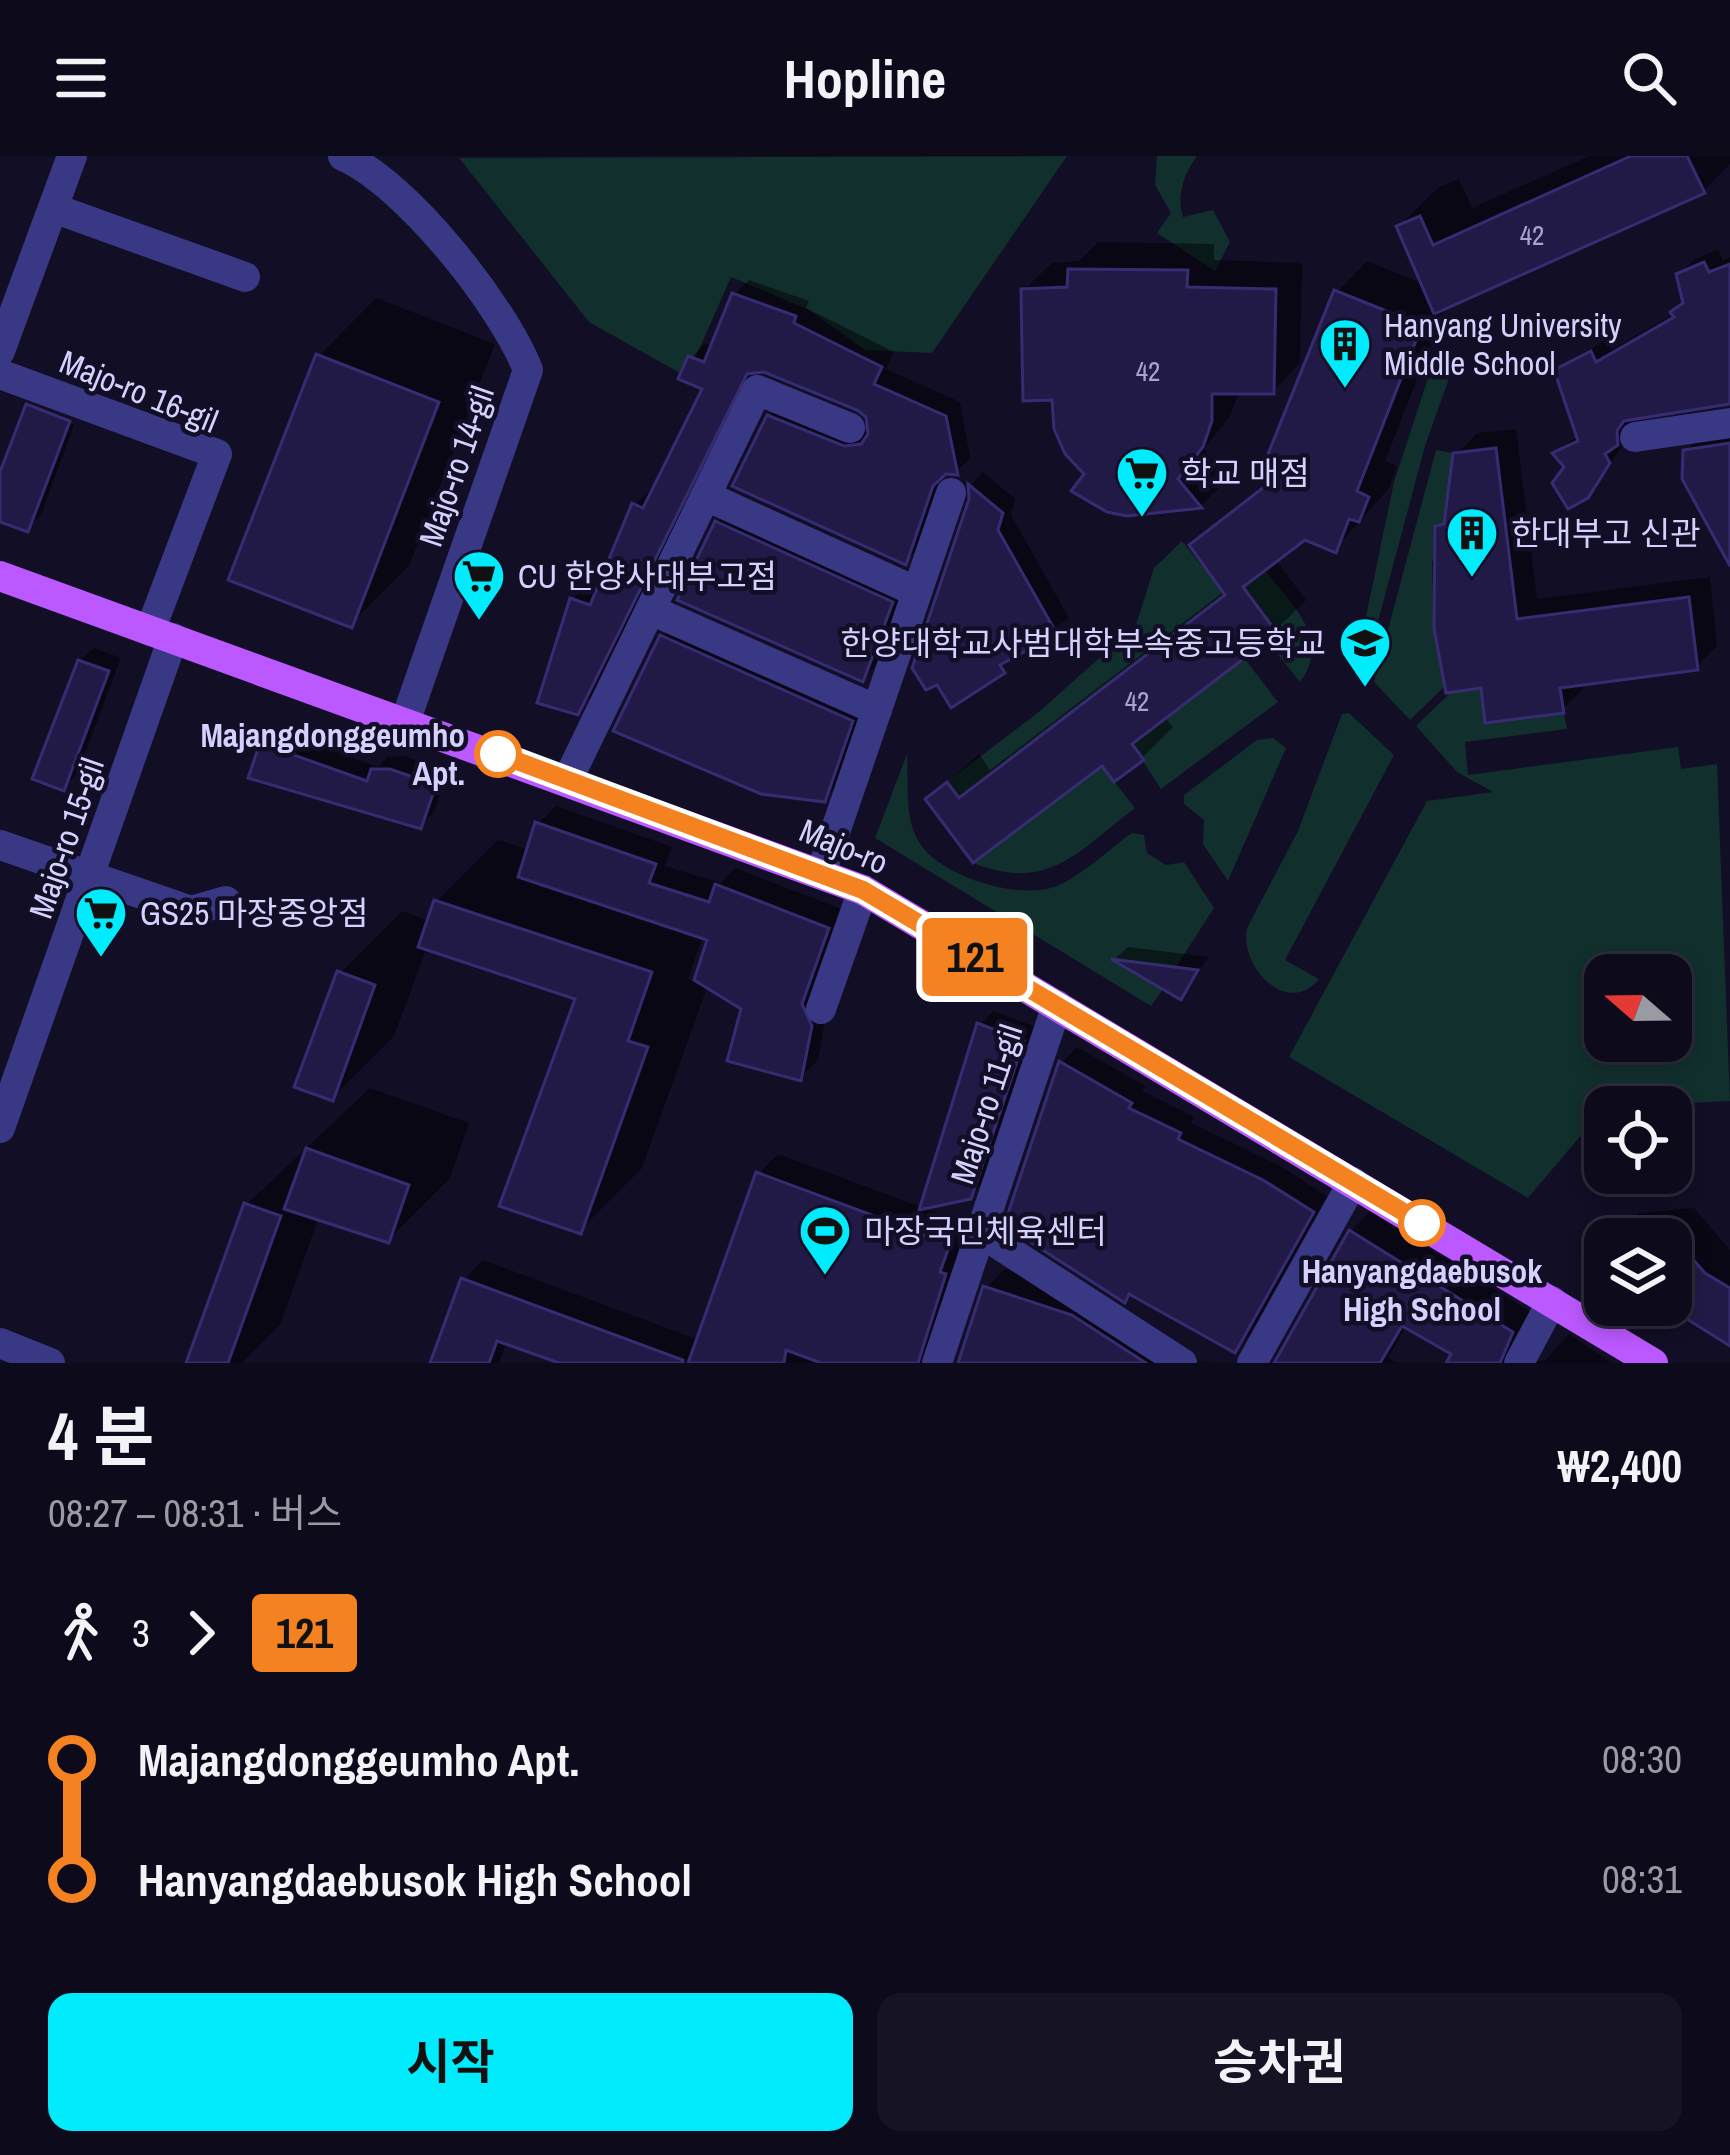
<!DOCTYPE html>
<html lang="ko">
<meta charset="utf-8">
<style>
:root{--surface:#0d0a1c;--page:#161325;--text:#f1f3f6;--muted:#9a9aa3;--line:#2d2b3b;--accent:#00ecfc}
body{margin:0;font-family:"Archivo Narrow","Noto Sans KR",sans-serif;background:var(--page);color:var(--text);height:100vh;display:flex;flex-direction:column;font-size:45px;white-space:nowrap}
*{box-sizing:border-box;margin:0}
p{font-size:39px;color:var(--muted)}
.icon{flex:none;width:66px;height:66px;fill:none;stroke:currentColor;stroke-width:2;stroke-linecap:round;stroke-linejoin:round}
.map{position:relative;height:1207px;overflow:hidden}
.details{display:flex;flex-direction:column;background:var(--surface);flex:1}
.details>*{flex:none}
.badge{padding:0 24px;border-radius:9px;font-size:42px;line-height:78px}
.needle{width:78px;rotate:290deg}
.fabs{position:absolute;left:1584px;top:798px;display:grid;gap:24px}
.fabs a{display:grid;place-items:center;width:108px;height:108px;border-radius:24px;background:var(--surface);box-shadow:0 6px 18px #0003,0 0 0 3px var(--line);font-size:60px}
.map>.badge{position:absolute;translate:-50% -50%;box-shadow:0 0 0 6px #fff}
.legs{display:flex;align-items:center;gap:18px;height:132px;padding:0 48px;font-size:39px}
.legs p{margin-inline-start:auto}
.head{display:flex;align-items:center;justify-content:space-between;height:204px;padding:0 48px}
h1{font-size:66px;font-weight:700;line-height:90px}
.primary-button{display:flex;gap:24px;margin-top:auto;padding:24px 48px}
.primary-button a{flex:1;height:138px;border-radius:24px;background:var(--accent);color:#111;font-size:48px;font-weight:700;line-height:138px;text-align:center}
.primary-button a+a{background:var(--page);color:var(--text)}
ul{padding:0 48px;list-style:none}
li{display:flex;align-items:center;gap:42px;height:120px;font-size:45px}
li i{display:grid;place-items:center;width:18px;height:100%;margin:0 15px;background:currentColor}
li i::after{content:'';width:30px;height:30px;margin:-15px;border:9px solid;border-radius:50%;background:var(--surface)}
li p{margin-inline-start:auto}
li:first-child i{background:linear-gradient(#0000 50%,currentColor 0)}
li:last-child i{background:linear-gradient(currentColor 50%,#0000 0)}
header{display:flex;justify-content:space-between;align-items:center;height:156px;padding:0 48px;background:var(--surface);font-size:54px;font-weight:700}
.map>svg:first-child{display:block}
.green{fill:#112f2d;fill-rule:evenodd}
.shadow{fill:#0007;fill-rule:evenodd}
.building{fill:#211a46;stroke:#372b72;stroke-width:3}
.lines{fill:none;stroke-linecap:round;stroke-linejoin:round}
.minor{stroke:#383884;stroke-width:30}
.major{stroke:#bb58ff;stroke-width:30}
.line-1-casing{stroke:#fff;stroke-width:27}
.line-1{stroke:#f58220;stroke-width:18}
.stop-1-dot{fill:#fff;stroke:#f58220;stroke-width:6}
.labels{text-anchor:middle;dominant-baseline:central;stroke-width:9;stroke-linejoin:round;paint-order:stroke}
.number-label{font-size:27px;fill:#a8a3d1}
.poi-label{font-size:33px;fill:#d5d1ff;stroke:#110e25;text-anchor:start}
.street-label{font-size:33px;fill:#d5d1ff;stroke:#110e25}
.stop-label{font-size:33px;font-weight:bold;fill:#d5d1ff;stroke:#110e25;text-anchor:end}
</style>
<header><svg class="icon" aria-label="menu" viewBox="0 0 24 24"><path d="M4 6h16M4 12h16M4 18h16"/></svg>Hopline<svg class="icon" aria-label="search" viewBox="0 0 24 24"><circle cx="10" cy="10" r="6"/><path d="M15 15l6 6"/></svg></header>
<div class="map">
<svg width="1730" height="1207" viewBox="0 0 1730 1207">
<rect width="100%" height="100%" fill="#110e25"/>
<g class="green">
<path d="M 1067,0 L 932,197 L 865,194 L 809,154 L 731,121 L 687,221 L 589,166 L 459,2 Z"/>
<path d="M 1157,0 L 1197,0 C 1184,17 1176,41 1183,61 L 1213,54 L 1230,86 L 1215,115 L 1157,77 L 1171,57 L 1155,29 Z"/>
<path d="M 1458,197 L 1425,290 L 1376,473 L 1364,470 L 1394,326 L 1435,201 Z"/>
<path d="M 1436,294 L 1453,297 L 1444,368 L 1435,370 L 1438,404 L 1432,405 L 1434,472 L 1445,530 L 1410,564 L 1374,526 Z"/>
<path d="M 1182,385 L 1225,439 L 959,642 L 947,626 L 1040,555 L 1136,469 L 1154,412 Z"/>
<path d="M 1265,414 C 1292,449 1332,483 1300,526 L 1267,485 L 1277,476 L 1243,431 Z"/>
<path d="M 1244,502 L 1278,546 L 1161,633 L 1132,588 Z"/>
<path d="M 1481,532 L 1486,567 L 1564,557 L 1567,573 L 1465,586 L 1468,619 L 1678,591 L 1681,613 L 1717,608 L 1730,945 L 1605,951 L 1528,1042 L 1289,901 L 1427,645 L 1493,636 L 1457,616 L 1416,570 L 1450,537 ZM 1605,819 L 1671,819 L 1671,885 L 1605,885 Z"/>
<path d="M 1349,557 L 1394,599 L 1285,804 L 1319,823 C 1287,862 1239,810 1247,772 L 1298,675 L 1342,558 Z"/>
<path d="M 1273,582 L 1286,592 L 1228,725 L 1203,688 L 1204,664 L 1184,648 L 1184,639 L 1257,584 Z"/>
<path d="M 907,598 C 909,627 903,663 921,689 C 943,721 1020,745 1057,730 C 1083,719 1109,693 1132,677 L 1144,679 L 1147,697 L 1166,709 L 1184,706 L 1214,752 L 1176,811 L 1158,809 L 1163,833 L 1151,850 L 875,682 Z"/>
<path d="M 1102,610 L 1135,652 C 1078,695 1049,737 973,707 Z"/>
</g>
<g class="shadow">
<path d="M 1589,0 L 1730,0 L 1730,8 L 1703,35 L 1446,149 L 1385,305 L 1397,310 L 1389,332 L 1335,393 L 1304,381 L 1275,403 L 1306,444 L 1275,475 L 1164,560 L 1173,571 L 1142,602 L 1115,622 L 1102,606 L 974,703 L 929,643 L 979,598 L 990,614 L 1226,434 L 1193,389 L 1294,305 L 1337,136 L 1367,105 L 1424,128 L 1399,70 L 1438,32 L 1459,23 L 1472,52 Z"/>
<path d="M 1098,86 L 1214,88 L 1214,104 L 1302,107 L 1300,207 L 1273,235 L 1239,235 L 1230,260 L 1204,293 L 1227,323 L 1201,350 L 1127,357 L 1088,318 L 1055,241 L 1024,134 L 1052,107 L 1079,105 Z"/>
<path d="M 1718,93 L 1723,104 L 1730,101 L 1730,248 L 1630,261 L 1631,271 L 1619,284 L 1622,291 L 1586,340 L 1556,297 L 1579,279 L 1558,215 L 1606,183 L 1611,194 L 1674,158 L 1686,145 L 1679,118 L 1694,104 Z"/>
<path d="M 749,124 L 809,145 L 806,152 L 894,196 L 886,213 L 960,246 L 970,302 L 956,316 L 945,315 L 919,392 L 905,406 L 769,261 L 783,246 L 860,277 L 871,276 L 869,260 L 765,213 L 753,214 L 591,541 L 577,555 L 573,443 L 587,429 L 600,434 L 635,349 L 649,335 L 654,337 L 706,232 L 691,202 L 705,187 L 714,191 L 735,138 Z"/>
<path d="M 376,142 L 495,188 L 409,410 L 351,468 L 319,200 Z"/>
<path d="M 31,247 L 31,254 L 74,269 L 41,359 L 27,373 L 0,363 L 0,324 Z"/>
<path d="M 1516,273 L 1537,443 L 1710,421 L 1717,490 L 1696,511 L 1582,526 L 1583,533 L 1562,554 L 1484,529 L 1438,371 L 1448,361 L 1456,299 L 1477,277 Z"/>
<path d="M 1730,274 L 1730,404 L 1686,295 L 1701,280 Z"/>
<path d="M 983,316 L 1015,343 L 1011,359 L 1069,462 L 952,547 L 938,525 L 973,344 L 971,329 Z"/>
<path d="M 731,353 L 905,433 L 876,509 L 862,523 L 717,367 Z"/>
<path d="M 676,467 L 864,551 L 838,629 L 824,643 L 711,610 L 705,616 L 617,574 L 662,481 Z"/>
<path d="M 94,492 L 121,502 L 77,618 L 63,632 L 80,505 Z"/>
<path d="M 276,575 L 378,611 L 387,601 L 405,600 L 448,615 L 434,656 L 420,670 L 262,589 Z"/>
<path d="M 556,650 L 672,691 L 665,710 L 721,727 L 735,712 L 844,754 L 818,904 L 800,922 L 744,852 L 708,829 L 642,1012 L 580,1074 L 579,841 L 427,791 L 394,880 L 332,942 L 340,817 L 402,755 L 430,765 L 436,746 L 498,684 L 530,694 L 538,668 ZM 703,779 L 710,782 L 697,826 L 688,823 Z"/>
<path d="M 1128,791 L 1209,801 L 1180,840 L 1116,802 Z"/>
<path d="M 993,855 L 1036,871 L 984,1026 L 970,1041 L 980,869 Z"/>
<path d="M 1077,891 L 1145,930 L 1142,935 L 1194,961 L 1191,967 L 1279,1009 L 1327,1040 L 1250,1178 L 1235,1193 L 1132,1136 L 1125,1143 L 1008,1067 L 1062,906 Z"/>
<path d="M 370,932 L 469,967 L 450,1022 L 388,1084 L 319,1061 L 280,1169 L 242,1207 L 189,1207 L 246,1049 Z"/>
<path d="M 778,998 L 967,1068 L 957,1097 L 964,1099 L 952,1207 L 568,1207 L 507,1185 L 499,1207 L 433,1207 L 464,1124 L 483,1104 L 699,1184 L 758,1018 Z"/>
<path d="M 1694,1052 L 1730,1094 L 1730,1186 L 1668,1149 L 1671,1083 L 1613,1083 L 1639,1057 Z"/>
<path d="M 1370,1056 L 1531,1156 L 1528,1205 L 1545,1205 L 1569,1178 L 1611,1207 L 1449,1207 L 1455,1197 L 1407,1169 L 1388,1202 L 1398,1207 L 1278,1207 L 1351,1075 Z"/>
<path d="M 1005,1113 L 1092,1140 L 1193,1206 L 1224,1207 L 961,1207 L 986,1132 Z"/>
</g>
<g class="building">
<path d="M 1631,0 L 1687,0 L 1705,37 L 1434,158 L 1396,70 L 1420,60 L 1433,89 Z"/>
<path d="M 1704,106 L 1709,116 L 1730,108 L 1730,248 L 1624,265 L 1617,275 L 1618,289 L 1605,298 L 1610,307 L 1588,342 L 1568,353 L 1552,327 L 1564,311 L 1552,297 L 1578,285 L 1554,214 L 1591,195 L 1596,206 L 1674,161 L 1670,156 L 1683,147 L 1676,118 Z"/>
<path d="M 1068,113 L 1188,114 L 1187,131 L 1276,133 L 1274,238 L 1212,238 L 1212,265 L 1203,291 L 1178,323 L 1202,352 L 1127,360 L 1107,356 L 1071,335 L 1084,318 L 1065,298 L 1054,273 L 1052,244 L 1023,245 L 1022,194 L 1021,133 L 1067,131 Z"/>
<path d="M 1334,134 L 1422,169 L 1357,335 L 1369,341 L 1359,366 L 1349,363 L 1336,397 L 1305,384 L 1243,431 L 1277,477 L 1132,588 L 1144,604 L 1114,626 L 1102,610 L 973,707 L 925,643 L 947,626 L 959,642 L 1225,439 L 1189,389 L 1294,308 L 1268,298 Z"/>
<path d="M 732,137 L 796,160 L 794,167 L 882,211 L 874,228 L 946,260 L 958,319 L 946,318 L 933,330 L 906,409 L 732,330 L 767,259 L 844,290 L 861,288 L 868,278 L 866,261 L 857,254 L 764,216 L 747,218 L 578,559 L 537,547 L 570,442 L 590,449 L 632,347 L 643,352 L 702,233 L 678,223 L 688,200 L 704,206 Z"/>
<path d="M 316,198 L 439,246 L 352,472 L 228,424 Z"/>
<path d="M 26,248 L 70,265 L 28,376 L 0,366 L 0,316 Z"/>
<path d="M 1730,287 L 1730,410 L 1682,323 L 1683,294 Z"/>
<path d="M 1496,292 L 1517,463 L 1689,441 L 1698,514 L 1560,532 L 1564,557 L 1485,567 L 1481,532 L 1446,537 L 1434,472 L 1435,370 L 1444,368 L 1453,297 Z"/>
<path d="M 968,328 L 1003,357 L 998,374 L 1057,478 L 1000,509 L 1005,517 L 951,552 L 937,529 L 926,534 L 912,512 L 969,343 Z"/>
<path d="M 715,365 L 893,446 L 863,526 L 677,444 Z"/>
<path d="M 660,479 L 853,565 L 825,646 L 761,638 L 613,575 Z"/>
<path d="M 78,504 L 109,515 L 64,635 L 32,623 Z"/>
<path d="M 260,587 L 367,625 L 371,613 L 390,613 L 436,629 L 421,673 L 248,622 Z"/>
<path d="M 535,666 L 656,708 L 649,727 L 709,746 L 715,728 L 829,772 L 802,848 L 812,870 L 801,925 L 727,905 L 741,853 L 694,824 L 707,784 L 518,721 Z"/>
<path d="M 434,744 L 652,816 L 628,885 L 648,891 L 581,1078 L 499,1050 L 575,843 L 418,791 Z"/>
<path d="M 1111,803 L 1198,814 L 1181,844 Z"/>
<path d="M 337,815 L 375,829 L 333,945 L 294,931 Z"/>
<path d="M 977,867 L 1024,885 L 971,1043 L 919,1054 Z"/>
<path d="M 1059,905 L 1132,947 L 1129,952 L 1181,977 L 1178,983 L 1263,1024 L 1314,1056 L 1235,1197 L 1129,1138 L 1125,1147 L 1004,1069 Z"/>
<path d="M 306,992 L 409,1029 L 389,1087 L 284,1053 Z"/>
<path d="M 756,1016 L 950,1088 L 940,1116 L 946,1118 L 918,1207 L 821,1207 L 786,1194 L 784,1207 L 688,1207 Z"/>
<path d="M 244,1047 L 281,1060 L 228,1207 L 186,1207 Z"/>
<path d="M 1349,1074 L 1513,1176 L 1500,1207 L 1446,1207 L 1451,1198 L 1402,1170 L 1380,1207 L 1274,1207 Z"/>
<path d="M 1671,1078 L 1705,1117 L 1730,1132 L 1730,1190 L 1671,1153 Z"/>
<path d="M 461,1122 L 683,1204 L 683,1207 L 559,1207 L 497,1185 L 489,1207 L 430,1207 Z"/>
<path d="M 983,1130 L 1072,1159 L 1146,1207 L 958,1207 Z"/>
</g>
<g class="lines">
<g class="minor">
<path d="M 343,0 C 407,28 503,150 528,214 L 405,566"/>
<path d="M 53,52 L 245,121"/>
<path d="M 0,195 L 72,0"/>
<path d="M 0,218 L 217,298 L 150,475"/>
<path d="M 1635,281 L 1730,267"/>
<path d="M 706,340 L 917,436"/>
<path d="M 651,454 L 877,554"/>
<path d="M 568,623 L 757,234 L 850,272"/>
<path d="M 0,689 L 191,755 L 226,745"/>
<path d="M 821,717 L 951,337"/>
<path d="M 821,853 L 863,734"/>
<path d="M 0,972 L 173,482"/>
<path d="M 981,1077 L 1182,1207"/>
<path d="M 0,1187 L 50,1207"/>
<path d="M 937,1207 L 1057,849"/>
<path d="M 1252,1207 L 1353,1026"/>
<path d="M 1519,1207 L 1552,1145"/>
</g>
<path class="major" d="M 0,420 L 863,734 L 1653,1207"/>
</g>
<g class="lines">
<g class="line-1-casing">
<path id="line-1" d="M 498,598 L 863,734 L 1422,1067"/>
</g>
<use href="#line-1" class="line-1"/>
</g>
<defs>
<g id="building-pin" transform="scale(2.7)"><path d="M0 17L-7.5 6A9.5 9.5 0 1 1 7.5 6Z" fill="#00ecfc" stroke="#110e25"/><path d="M-4-6H4V6H1V3H-1V6H-4ZM-2.5-4.3h1.7v1.8h-1.7ZM.8-4.3h1.7v1.8H.8ZM-2.5-1h1.7V.8h-1.7ZM.8-1h1.7V.8H.8Z" fill="#111"/></g>
<g id="supermarket-pin" transform="scale(2.7)"><path d="M0 17L-7.5 6A9.5 9.5 0 1 1 7.5 6Z" fill="#00ecfc" stroke="#110e25"/><path d="M-6-5.5h2.5l.6 2H6L4.5 2H-2.5L-4.4-4H-6ZM-1.5 3.2a1.3 1.3 0 1 0 .1 0ZM3 3.2a1.3 1.3 0 1 0 .1 0Z" fill="#111"/></g>
<g id="school-pin" transform="scale(2.7)"><path d="M0 17L-7.5 6A9.5 9.5 0 1 1 7.5 6Z" fill="#00ecfc" stroke="#110e25"/><path d="M0-5L7-2L0 1L-7-2ZM-4 1L0 2.5L4 1V4Q0 6-4 4Z" fill="#111"/></g>
<g id="stadium-pin" transform="scale(2.7)"><path d="M0 17L-7.5 6A9.5 9.5 0 1 1 7.5 6Z" fill="#00ecfc" stroke="#110e25"/><path d="M0-5a6.5 5 0 1 0 0 10a6.5 5 0 1 0 0-10ZM-3.5-1.8h7v3.6h-7Z" fill="#111"/></g>
</defs>
<g fill-rule="evenodd">
<use href="#building-pin" x="1345" y="188"/>
<use href="#supermarket-pin" x="1142" y="317"/>
<use href="#building-pin" x="1472" y="377"/>
<use href="#supermarket-pin" x="479" y="420"/>
<use href="#school-pin" x="1365" y="487"/>
<use href="#supermarket-pin" x="101" y="757"/>
<use href="#stadium-pin" x="825" y="1075"/>
</g>
<g class="stop-1-dot">
<circle cx="498" cy="598" r="21"/>
<circle cx="1422" cy="1067" r="21"/>
</g>
<g class="labels">
<g class="number-label">
<text x="1532" y="79">42</text>
<text x="1148" y="215">42</text>
<text x="1137" y="545">42</text>
</g>
<g class="poi-label">
<text x="1384" y="169">Hanyang University<tspan x="1384" dy="38">Middle School</tspan></text>
<text x="1181" y="317">학교 매점</text>
<text x="1511" y="377">한대부고 신관</text>
<text x="518" y="420">CU 한양사대부고점</text>
<text x="1326" y="487" text-anchor="end">한양대학교사범대학부속중고등학교</text>
<text x="140" y="757">GS25 마장중앙점</text>
<text x="864" y="1075">마장국민체육센터</text>
</g>
<g class="street-label">
<text transform="translate(139 235) rotate(22)">Majo-ro 16-gil</text>
<text transform="translate(456 310) rotate(-71)">Majo-ro 14-gil</text>
<text transform="translate(66 682) rotate(-71)">Majo-ro 15-gil</text>
<text transform="translate(844 690) rotate(23)">Majo-ro</text>
<text transform="translate(986 948) rotate(-72)">Majo-ro 11-gil</text>
</g>
<g class="stop-label">
<text x="465" y="579">Majangdonggeumho<tspan x="465" dy="38">Apt.</tspan></text>
<text x="1422" y="1115" text-anchor="middle">Hanyangdaebusok<tspan x="1422" dy="38">High School</tspan></text>
</g>
</g>
</svg>
<div class="fabs">
<a><svg class="needle" viewBox="-14 -14 28 28"><path d="M0-13l5 13h-10z" fill="#e53935"/><path d="M0 13l5-13h-10z" fill="#9a9aa3"/></svg></a>
<a><svg class="icon" aria-label="locate" viewBox="0 0 24 24"><circle cx="12" cy="12" r="6"/><path d="M12 2v4M12 18v4M2 12h4M18 12h4"/></svg></a>
<a><svg class="icon" aria-label="layers" viewBox="0 0 24 24"><path d="M12 4l9 5-9 5-9-5zM3 14l9 5 9-5"/></svg></a>
</div>
<b class="badge" style="left:975px;top:801px;background:#f58220;color:#111">121</b>
</div>
<section class="details">
<div class="head"><div><h1>4 분</h1><p>08:27 – 08:31 · 버스</p></div><b>₩2,400</b></div>
<div class="legs"><svg class="icon" aria-label="walk" viewBox="0 0 24 24"><circle cx="13" cy="4" r="2"/><path d="M13 8l-2 6 4 7M11 14l-3 7M7 12l3-4h3l4 4"/></svg>3<svg class="icon" aria-label="forward" viewBox="0 0 24 24"><path d="M9 5l7 7-7 7"/></svg><b class="badge" style="background:#f58220;color:#111">121</b></div>
<ul>
<li><i style="color:#f58220"></i><b>Majangdonggeumho Apt.</b><p>08:30</p></li>
<li><i style="color:#f58220"></i><b>Hanyangdaebusok High School</b><p>08:31</p></li>
</ul>
<div class="primary-button"><a>시작</a><a>승차권</a></div>
</section>
